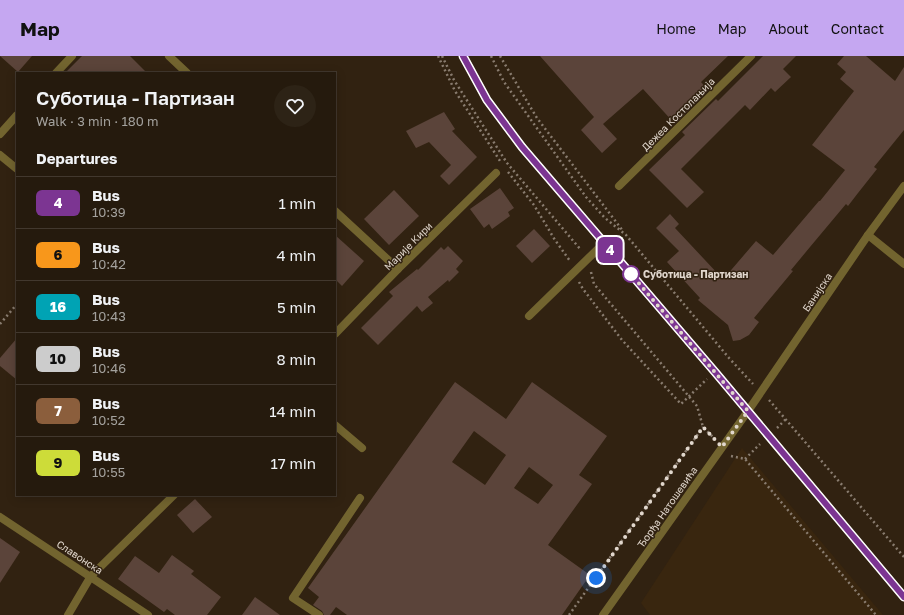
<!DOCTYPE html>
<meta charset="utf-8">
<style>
:root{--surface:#251a0d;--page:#2d2316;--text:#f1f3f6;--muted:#a3a19d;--line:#42382e;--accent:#c5a7f1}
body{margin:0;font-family:"Golos Text",sans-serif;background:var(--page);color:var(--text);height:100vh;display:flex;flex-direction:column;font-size:15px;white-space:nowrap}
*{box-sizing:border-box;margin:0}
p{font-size:13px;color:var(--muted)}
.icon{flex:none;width:22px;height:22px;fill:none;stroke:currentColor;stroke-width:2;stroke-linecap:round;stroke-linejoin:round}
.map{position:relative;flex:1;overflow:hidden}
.sheet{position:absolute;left:16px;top:16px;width:320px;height:424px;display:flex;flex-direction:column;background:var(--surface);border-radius:0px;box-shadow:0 2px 10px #0003,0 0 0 1px var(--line)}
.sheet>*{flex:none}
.badge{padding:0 8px;border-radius:6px;font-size:14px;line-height:26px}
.you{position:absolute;width:20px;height:20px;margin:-10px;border:3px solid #fff;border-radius:50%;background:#1a73e8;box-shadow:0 0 0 6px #1a73e833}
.map>.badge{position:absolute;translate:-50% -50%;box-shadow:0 0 0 2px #fff}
h2{padding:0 20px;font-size:15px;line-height:36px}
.round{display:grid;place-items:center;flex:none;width:42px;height:42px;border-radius:21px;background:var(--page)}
.headline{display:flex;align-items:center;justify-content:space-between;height:68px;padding:0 20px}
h1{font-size:19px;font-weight:600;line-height:30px}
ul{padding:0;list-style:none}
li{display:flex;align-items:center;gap:12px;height:52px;padding:0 20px;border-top:1px solid var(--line)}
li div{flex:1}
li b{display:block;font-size:15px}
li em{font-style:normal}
li .badge{min-width:44px;font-weight:700;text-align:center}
header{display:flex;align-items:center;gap:24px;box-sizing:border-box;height:56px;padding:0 20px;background:var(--accent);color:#111}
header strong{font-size:19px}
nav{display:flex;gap:22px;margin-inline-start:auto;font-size:14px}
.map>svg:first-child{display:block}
.built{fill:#39260f}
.building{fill:#5b443a;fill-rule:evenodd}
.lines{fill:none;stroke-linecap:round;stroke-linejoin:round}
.path{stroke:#897c6f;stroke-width:2.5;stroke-dasharray:2 3;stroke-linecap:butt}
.service{stroke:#72642f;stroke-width:8}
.minor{stroke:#72642f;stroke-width:8}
.tertiary{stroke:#72642f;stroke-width:8}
.secondary{stroke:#9d872a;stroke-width:8}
.line-casing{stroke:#fff;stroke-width:9}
.line{stroke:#7c3592;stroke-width:6}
.walk{stroke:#e1d7cd;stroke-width:4;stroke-dasharray:0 7.2}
.stop-dot{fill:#fff;stroke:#7c3592;stroke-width:2}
.labels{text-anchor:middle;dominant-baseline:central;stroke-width:3;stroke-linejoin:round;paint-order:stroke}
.street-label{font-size:10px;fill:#e1d7cd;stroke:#312211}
.stop-label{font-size:10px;font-weight:bold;fill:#e1d7cd;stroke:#312211;text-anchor:start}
</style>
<header>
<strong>Map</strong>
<nav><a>Home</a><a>Map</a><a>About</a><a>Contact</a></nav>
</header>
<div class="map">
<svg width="904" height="559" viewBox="0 0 904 559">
<rect width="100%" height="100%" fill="#312211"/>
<path class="built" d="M 742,392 L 883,559 L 650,559 L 641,547 Z"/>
<g class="building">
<path d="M 0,0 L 32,0 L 18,16 Z"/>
<path d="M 82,0 L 130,0 L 147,17 L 65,17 Z"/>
<path d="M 540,0 L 728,0 L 701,26 L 708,34 L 675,68 L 643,33 L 603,68 L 617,83 L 602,97 L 581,74 L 594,61 Z"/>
<path d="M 763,0 L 796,0 L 783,13 L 791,21 L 775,36 L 771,32 L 750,54 L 745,49 L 681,113 L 704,136 L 687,152 L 649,114 L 685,79 L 682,76 L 716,43 L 718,45 Z"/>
<path d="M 844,0 L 866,0 L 895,25 L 904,11 L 904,74 L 874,111 L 877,113 L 858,137 L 848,150 L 846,148 L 810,191 L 791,214 L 793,215 L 754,262 L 759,266 L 749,279 L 740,284 L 733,285 L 728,269 L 698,244 L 700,242 L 667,206 L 679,195 L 656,172 L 670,158 L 679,168 L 675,172 L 719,219 L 721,216 L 726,220 L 756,185 L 773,199 L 819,145 L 820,145 L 845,114 L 812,89 L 854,35 L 840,23 L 846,16 L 837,8 Z"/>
<path d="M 444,56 L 455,73 L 452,75 L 477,101 L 449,129 L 440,120 L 451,109 L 429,86 L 416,92 L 406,75 Z"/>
<path d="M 500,132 L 514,152 L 508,156 L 510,160 L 492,173 L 489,168 L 484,172 L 470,153 Z"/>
<path d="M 394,134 L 419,160 L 389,189 L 364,163 Z"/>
<path d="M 534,173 L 550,190 L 532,207 L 516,190 Z"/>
<path d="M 335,179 L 364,205 L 342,230 L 335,223 Z"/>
<path d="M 448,190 L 463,205 L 456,213 L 459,216 L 449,226 L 448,224 L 428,241 L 433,247 L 422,256 L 417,250 L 378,289 L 361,272 L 393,240 L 389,236 L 417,213 L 418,214 L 441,191 L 444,194 Z"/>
<path d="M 17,282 L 17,324 L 0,310 L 0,302 Z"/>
<path d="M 455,326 L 506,363 L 532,326 L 607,380 L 579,419 L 592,428 L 548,489 L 590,519 L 562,559 L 347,559 L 336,551 L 330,559 L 324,559 L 322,555 L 313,549 L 319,541 L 308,532 ZM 474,375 L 506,399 L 485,429 L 452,406 ZM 529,411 L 553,429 L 538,448 L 514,432 Z"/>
<path d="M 195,443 L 212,461 L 193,477 L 177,459 Z"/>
<path d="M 0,482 L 20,496 L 0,527 Z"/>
<path d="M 172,499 L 194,515 L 191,518 L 221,541 L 207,559 L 175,559 L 167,553 L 164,556 L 118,523 L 135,500 L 159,517 Z"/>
<path d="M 255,541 L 280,559 L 242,559 Z"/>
</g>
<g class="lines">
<g class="path">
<path d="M 438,0 L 455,35 L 500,105"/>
<path d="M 442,0 L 454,24 L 507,107 L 581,194"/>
<path d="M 491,0 L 504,26 L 586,141 L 605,162 L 626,179 L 729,302 L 753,328"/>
<path d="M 500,0 L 537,62 L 623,175"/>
<path d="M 508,116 L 534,149 L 555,184 L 570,205"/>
<path d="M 591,216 L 594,228 L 697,350 L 703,371 L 715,383"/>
<path d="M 579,226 L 583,233 L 622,284 L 681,348 L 707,323"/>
<path d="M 0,268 L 17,248"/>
<path d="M 769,344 L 904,501"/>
<path d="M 777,372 L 786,363"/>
<path d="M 731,400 L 745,403 L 876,559"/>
<path d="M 745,403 L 760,388"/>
<path d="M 569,559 L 703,371"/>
</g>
<g class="service">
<path d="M 529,260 L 604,187"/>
<path d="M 319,559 L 293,542 L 360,442"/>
</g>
<g class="minor">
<path d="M 169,0 L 187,17"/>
<path d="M 56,17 L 72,0"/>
<path d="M 0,78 L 17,59"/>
<path d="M 0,99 L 17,113"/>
<path d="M 619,130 L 751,0"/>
<path d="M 335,155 L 398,213"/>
<path d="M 868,179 L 904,208"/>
<path d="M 335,278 L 398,213 L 496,117"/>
<path d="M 748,355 L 868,179 L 904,130"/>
<path d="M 335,369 L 362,392"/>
<path d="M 0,461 L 148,559"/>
<path d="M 68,559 L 91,520 L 174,439"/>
</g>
<path class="tertiary" d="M 603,559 L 748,355"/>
<path class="secondary" d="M 463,0 L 487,44 L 522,91 L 715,316 L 904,541"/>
</g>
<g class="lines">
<g class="line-casing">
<path id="line" d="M 463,0 L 487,44 L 522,91 L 715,316 L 904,541"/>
</g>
<use href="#line" class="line"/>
<path class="walk" d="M 596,522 L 703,371 L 722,391 L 748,355 L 630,217 L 631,218"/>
</g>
<circle class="stop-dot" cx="631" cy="218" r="8"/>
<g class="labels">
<g class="street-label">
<text transform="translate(678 58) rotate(-45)">Дежеа Костолањија</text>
<text transform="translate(408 190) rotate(-45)">Марије Кири</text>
<text transform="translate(817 236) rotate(-56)">Банијска</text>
<text transform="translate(667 451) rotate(-55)">Ђорђа Натошевића</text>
<text transform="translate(80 501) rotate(33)">Славонска</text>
</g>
<g class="stop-label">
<text x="643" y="218">Суботица - Партизан</text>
</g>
</g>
</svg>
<div class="you" style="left:596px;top:522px"></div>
<b class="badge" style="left:610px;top:194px;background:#7c3592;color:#fff">4</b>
<section class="sheet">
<div class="headline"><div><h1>Суботица - Партизан</h1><p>Walk · 3 min · 180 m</p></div><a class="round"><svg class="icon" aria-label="heart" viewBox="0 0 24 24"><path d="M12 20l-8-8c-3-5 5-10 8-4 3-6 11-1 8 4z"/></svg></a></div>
<h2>Departures</h2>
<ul>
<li><span class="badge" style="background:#7c3592;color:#fff">4</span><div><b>Bus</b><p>10:39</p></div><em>1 min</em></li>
<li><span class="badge" style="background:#f8971b;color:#111">6</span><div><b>Bus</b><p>10:42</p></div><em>4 min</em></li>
<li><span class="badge" style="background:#00a3b4;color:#fff">16</span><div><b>Bus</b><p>10:43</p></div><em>5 min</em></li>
<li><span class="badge" style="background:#ccc;color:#111">10</span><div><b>Bus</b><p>10:46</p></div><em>8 min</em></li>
<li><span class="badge" style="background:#8b5e3c;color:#fff">7</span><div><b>Bus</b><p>10:52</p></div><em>14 min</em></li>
<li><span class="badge" style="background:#cddc39;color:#111">9</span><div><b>Bus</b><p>10:55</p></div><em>17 min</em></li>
</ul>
</section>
</div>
